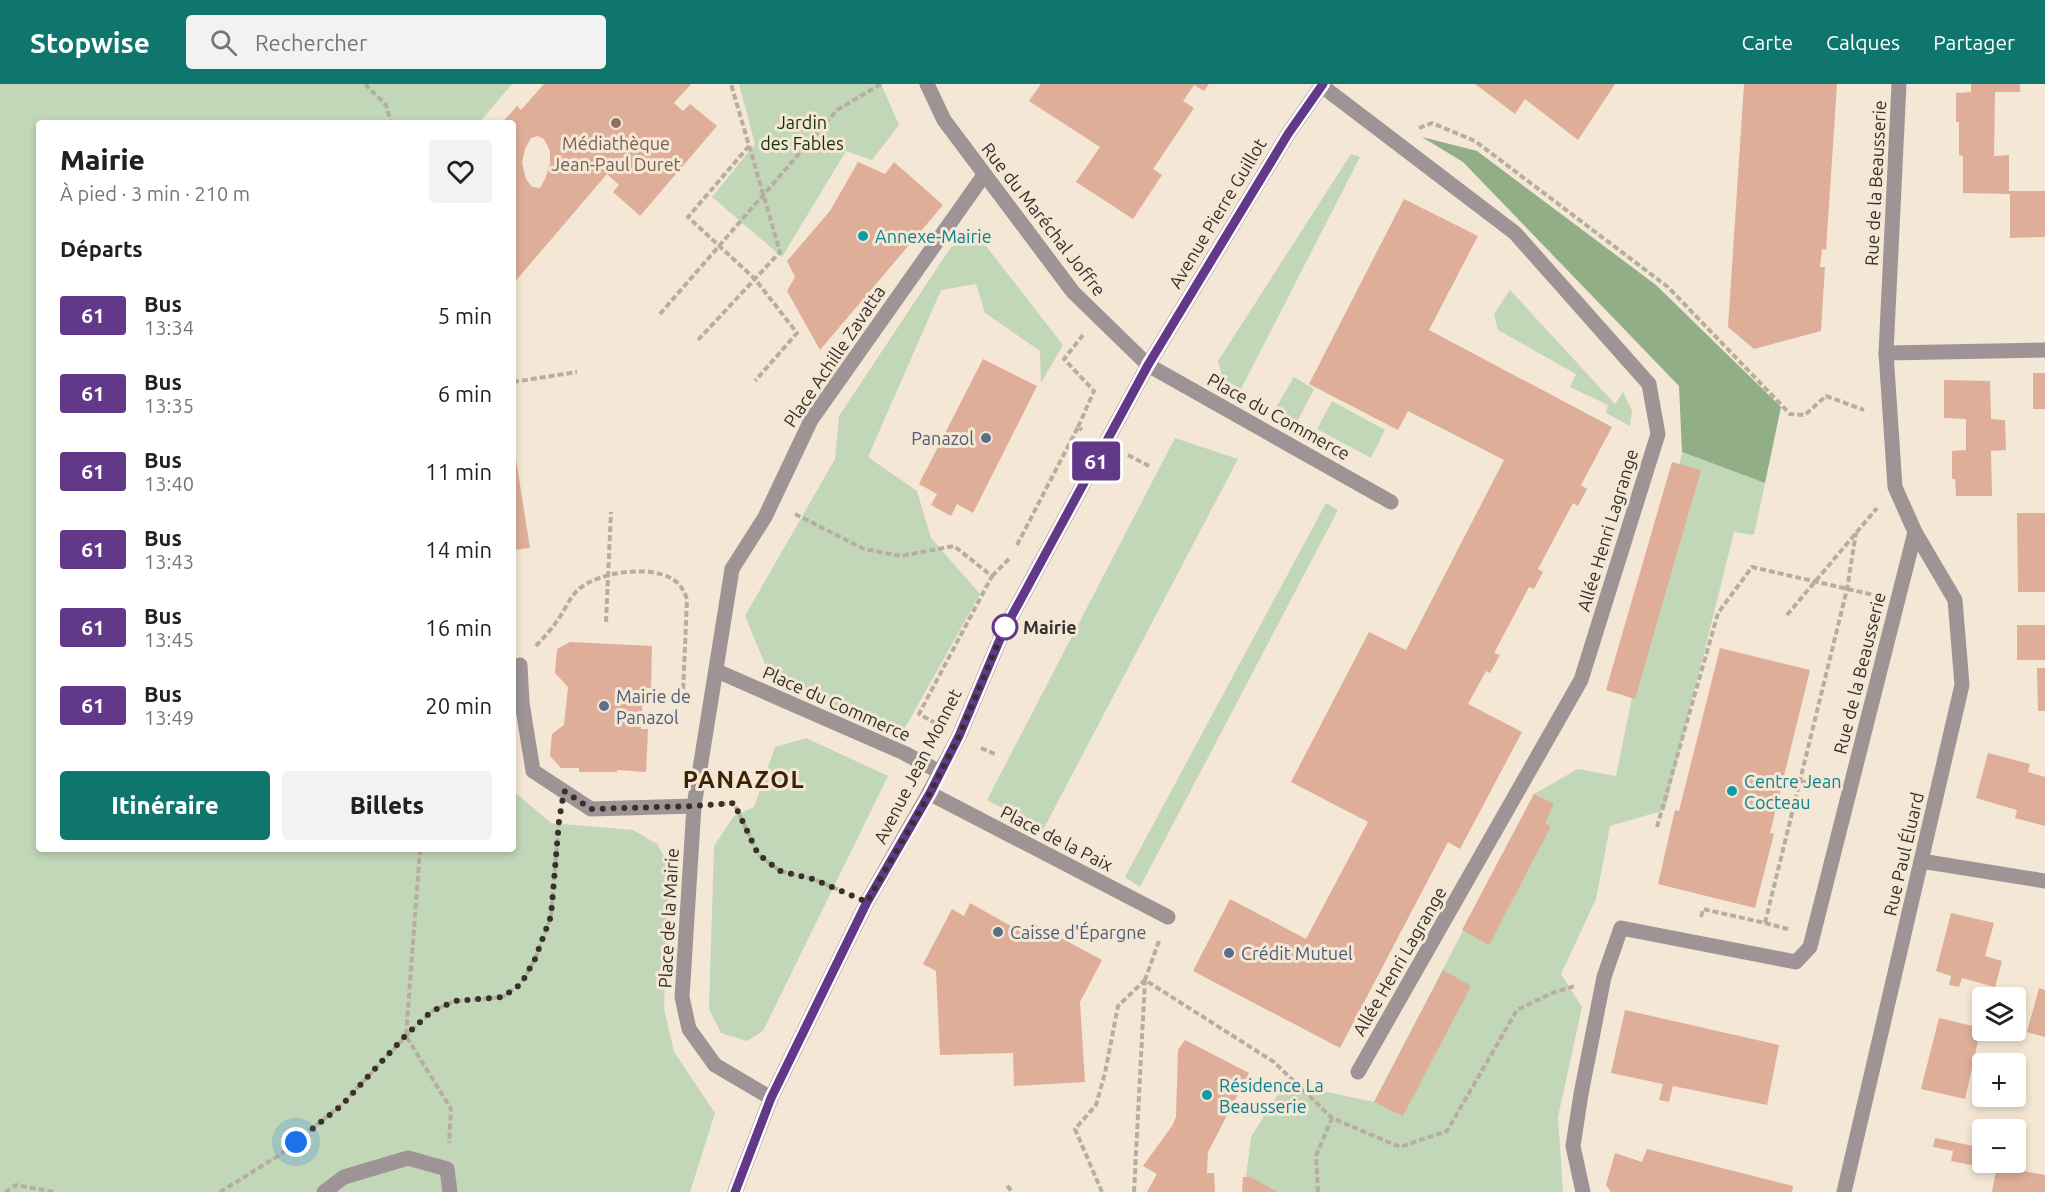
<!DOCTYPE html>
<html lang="fr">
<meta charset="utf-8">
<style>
:root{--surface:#fff;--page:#f2f2f2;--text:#202124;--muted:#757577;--accent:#0f766e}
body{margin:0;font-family:Ubuntu,sans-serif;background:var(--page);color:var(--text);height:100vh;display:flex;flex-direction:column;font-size:22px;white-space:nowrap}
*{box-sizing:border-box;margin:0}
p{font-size:20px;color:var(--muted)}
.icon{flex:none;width:33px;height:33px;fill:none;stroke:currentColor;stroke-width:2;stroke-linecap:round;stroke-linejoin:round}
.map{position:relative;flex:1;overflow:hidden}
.drawer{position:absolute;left:36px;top:36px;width:480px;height:732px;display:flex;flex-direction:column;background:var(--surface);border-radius:6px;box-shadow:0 3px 9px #0003}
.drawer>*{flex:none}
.badge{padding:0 12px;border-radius:4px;font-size:21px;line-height:39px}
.fabs{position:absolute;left:1972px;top:903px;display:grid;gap:12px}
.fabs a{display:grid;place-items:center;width:54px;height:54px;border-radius:6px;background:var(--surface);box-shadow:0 3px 9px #0003;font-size:30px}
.you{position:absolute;width:30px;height:30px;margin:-15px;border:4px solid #fff;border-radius:50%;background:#1a73e8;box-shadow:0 0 0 9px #1a73e833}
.map>.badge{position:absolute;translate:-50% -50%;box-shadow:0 0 0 3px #fff}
h2{padding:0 24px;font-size:22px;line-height:54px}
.round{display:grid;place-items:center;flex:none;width:63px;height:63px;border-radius:6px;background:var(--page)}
.overview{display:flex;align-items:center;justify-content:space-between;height:102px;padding:0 24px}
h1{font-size:28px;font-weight:800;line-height:45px}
.button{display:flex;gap:12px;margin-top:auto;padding:12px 24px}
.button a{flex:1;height:69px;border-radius:6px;background:var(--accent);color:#fff;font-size:24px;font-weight:800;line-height:69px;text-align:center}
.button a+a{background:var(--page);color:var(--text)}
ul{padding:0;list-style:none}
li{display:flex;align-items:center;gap:18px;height:78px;padding:0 24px}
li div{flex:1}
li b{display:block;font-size:22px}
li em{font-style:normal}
li .badge{min-width:66px;font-weight:700;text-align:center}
header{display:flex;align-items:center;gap:36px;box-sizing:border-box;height:84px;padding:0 30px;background:var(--accent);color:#fff}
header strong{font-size:28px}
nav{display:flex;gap:33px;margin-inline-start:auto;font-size:21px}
.search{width:420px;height:54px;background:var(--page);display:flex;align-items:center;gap:15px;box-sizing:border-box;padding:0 21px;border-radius:6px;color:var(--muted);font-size:22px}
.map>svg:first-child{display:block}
.green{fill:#c1d7b7}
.forest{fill:#91ae86}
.building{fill:#dfae98;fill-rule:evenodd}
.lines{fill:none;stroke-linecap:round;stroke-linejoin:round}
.path{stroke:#b8ae9f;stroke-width:4;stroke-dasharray:6 3;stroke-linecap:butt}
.lane{stroke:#9e9496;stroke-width:15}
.street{stroke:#9e9496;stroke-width:15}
.line-casing{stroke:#fff;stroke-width:14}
.line{stroke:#623888;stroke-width:9}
.walk{stroke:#36312a;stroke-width:6;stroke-dasharray:0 10.8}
.education-dot{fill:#8d6e63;stroke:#f4e7d5;stroke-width:2}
.culture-dot{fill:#0f9aa8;stroke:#f4e7d5;stroke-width:2}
.service-dot{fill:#5c6f8a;stroke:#f4e7d5;stroke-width:2}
.stop-dot{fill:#fff;stroke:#623888;stroke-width:3}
.labels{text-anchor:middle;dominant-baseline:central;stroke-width:6;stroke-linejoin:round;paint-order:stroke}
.park-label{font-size:18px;fill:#153206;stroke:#f4e7d5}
.education-label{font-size:18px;fill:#785e54;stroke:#f4e7d5}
.street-label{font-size:18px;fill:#36312a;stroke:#f4e7d5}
.culture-label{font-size:18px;fill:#0d838f;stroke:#f4e7d5;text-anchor:start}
.service-label{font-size:18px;fill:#4e5e75;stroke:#f4e7d5;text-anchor:start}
.stop-label{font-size:18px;font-weight:bold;fill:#36312a;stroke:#f4e7d5;text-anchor:start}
.district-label{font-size:24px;font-weight:bold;letter-spacing:1.5px;fill:#3e2303;stroke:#f4e7d5}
</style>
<header>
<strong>Stopwise</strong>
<div class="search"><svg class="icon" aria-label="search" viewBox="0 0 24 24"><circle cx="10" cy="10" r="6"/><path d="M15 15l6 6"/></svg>Rechercher</div>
<nav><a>Carte</a><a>Calques</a><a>Partager</a></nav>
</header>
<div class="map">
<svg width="2045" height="1108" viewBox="0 0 2045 1108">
<rect width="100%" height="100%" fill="#f4e7d5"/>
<g class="green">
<path d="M 0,0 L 512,0 L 479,39 L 39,39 L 39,765 L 513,765 L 513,707 L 551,739 L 633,746 L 657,760 L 670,783 L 664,924 L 674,968 L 715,1029 L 690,1108 L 0,1108 Z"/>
<path d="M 739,0 L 881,0 L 899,41 L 872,76 L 846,67 L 782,173 L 712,113 L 755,60 Z"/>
<path d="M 1351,70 L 1360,73 L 1241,305 L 1223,295 L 1218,277 Z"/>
<path d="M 979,153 L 1063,261 L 1041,299 L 1040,267 L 985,229 L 976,200 L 941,206 L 868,373 L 917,407 L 931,454 L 980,510 L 900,653 L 770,592 L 745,532 L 835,375 L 839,332 L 951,163 Z"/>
<path d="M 1510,206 L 1615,320 L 1623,308 L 1632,327 L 1630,342 L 1606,329 L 1608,321 L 1570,303 L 1576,290 L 1498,246 L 1494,230 Z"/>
<path d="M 1294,293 L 1314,305 L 1297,338 L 1275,325 Z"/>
<path d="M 1332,317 L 1385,346 L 1371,374 L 1317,345 Z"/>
<path d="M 1175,354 L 1238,375 L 1043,746 L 987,716 Z"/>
<path d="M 1682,368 L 1765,399 L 1754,451 L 1734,448 L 1665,726 L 1610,742 L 1596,815 L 1561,890 L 1582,923 L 1558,1033 L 1563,1108 L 1244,1108 L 1251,1053 L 1285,999 L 1374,1018 L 1534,710 L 1578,685 L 1616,692 Z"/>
<path d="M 1326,419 L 1338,426 L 1140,803 L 1125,793 Z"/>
<path d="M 806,654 L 888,692 L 763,947 L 747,957 L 721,949 L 709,925 L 714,762 L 734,732 L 754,723 L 775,663 Z"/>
</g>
<path class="forest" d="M 1422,53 L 1477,67 L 1656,201 L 1781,323 L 1765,399 L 1682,368 L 1679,302 L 1463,78 Z"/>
<g class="building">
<path d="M 544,0 L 691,0 L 674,19 L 683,27 L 690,20 L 717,42 L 640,132 L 613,108 L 619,101 L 607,90 L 513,200 L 513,39 L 502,39 L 517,22 L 521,26 ZM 538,52 L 544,55 L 550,67 L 550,80 L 545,95 L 540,104 L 532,103 L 526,95 L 522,79 L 525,65 L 531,54 Z"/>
<path d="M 1041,0 L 1209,0 L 1204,7 L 1194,1 L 1183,17 L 1194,24 L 1153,85 L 1162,91 L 1133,135 L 1076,98 L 1100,63 L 1029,17 Z"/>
<path d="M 1475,0 L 1615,0 L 1578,56 L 1525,15 L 1515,30 Z"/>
<path d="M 1744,0 L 1837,0 L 1826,166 L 1822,165 L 1820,183 L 1825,183 L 1821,247 L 1754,265 L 1728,243 Z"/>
<path d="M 1971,0 L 2020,0 L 2020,8 L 1995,8 L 1994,72 L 2009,71 L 2009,107 L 2045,107 L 2045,153 L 2010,154 L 2010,110 L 1963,109 L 1963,72 L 1959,71 L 1959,38 L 1956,38 L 1956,9 L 1971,8 Z"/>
<path d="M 858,78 L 885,90 L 894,78 L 943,121 L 820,266 L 787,207 L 795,193 L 787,177 L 830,127 Z"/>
<path d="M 1404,115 L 1478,152 L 1429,246 L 1612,343 L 1581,401 L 1587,405 L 1578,422 L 1573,419 L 1538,485 L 1543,488 L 1534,505 L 1529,503 L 1494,569 L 1500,571 L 1490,589 L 1486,587 L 1468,620 L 1522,648 L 1460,765 L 1448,758 L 1340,964 L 1193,887 L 1230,815 L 1306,855 L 1368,738 L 1291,698 L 1369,548 L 1406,566 L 1504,376 L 1408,327 L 1398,346 L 1309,300 Z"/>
<path d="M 983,275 L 1037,302 L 973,429 L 957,420 L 951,432 L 931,421 L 937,410 L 919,400 Z"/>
<rect x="2033" y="289" width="12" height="36"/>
<path d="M 1944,296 L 1990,297 L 1991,335 L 2005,336 L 2006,366 L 1991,367 L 1992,412 L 1956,412 L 1955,395 L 1952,395 L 1952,367 L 1966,366 L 1966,335 L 1944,334 Z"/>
<path d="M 513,356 L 530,464 L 513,466 Z"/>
<path d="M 1672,378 L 1701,386 L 1635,615 L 1606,606 Z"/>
<path d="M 2017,429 L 2045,429 L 2045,508 L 2018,508 Z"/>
<rect x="2017" y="541" width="28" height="35"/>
<path d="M 570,558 L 652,562 L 651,604 L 643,604 L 641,645 L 648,645 L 646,688 L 617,686 L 617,688 L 579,688 L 579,684 L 561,684 L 550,672 L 552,650 L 564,641 L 568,603 L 555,589 L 557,565 Z"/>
<path d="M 1720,564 L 1810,586 L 1770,749 L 1774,750 L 1755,824 L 1658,800 L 1675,726 L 1679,727 Z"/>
<path d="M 2037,584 L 2045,584 L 2045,627 L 2038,627 Z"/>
<path d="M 1988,669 L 2030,680 L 2028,688 L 2045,693 L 2045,742 L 2015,734 L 2017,726 L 1976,714 Z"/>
<path d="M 1534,710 L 1554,720 L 1545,739 L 1551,742 L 1489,861 L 1462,846 Z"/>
<path d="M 970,819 L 1027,851 L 1033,839 L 1102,876 L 1080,918 L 1085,998 L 1014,1002 L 1013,969 L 940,971 L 936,887 L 923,880 L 952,825 L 964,832 Z"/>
<path d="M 1951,829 L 1994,839 L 1985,872 L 2002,877 L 1995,903 L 1962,894 L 1959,903 L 1949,901 L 1951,892 L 1936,887 Z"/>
<path d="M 1443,886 L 1471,902 L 1403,1032 L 1374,1018 Z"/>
<path d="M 2039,904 L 2045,906 L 2045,953 L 2027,948 Z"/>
<path d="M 1625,926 L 1779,961 L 1767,1021 L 1673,1002 L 1669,1018 L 1659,1016 L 1663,1000 L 1611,989 Z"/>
<path d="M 1939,934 L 1981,944 L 1965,1015 L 1921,1005 Z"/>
<path d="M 1185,956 L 1249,989 L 1208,1068 L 1207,1089 L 1214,1089 L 1215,1108 L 1147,1108 L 1157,1090 L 1143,1082 L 1172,1042 L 1176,1033 L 1178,966 Z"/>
<path d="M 1935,1054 L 1983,1064 L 1983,1078 L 1987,1078 L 1986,1084 L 1951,1077 L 1953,1067 L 1933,1063 Z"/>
<path d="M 1647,1065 L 1793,1102 L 1792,1108 L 1611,1108 L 1606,1101 L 1615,1069 L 1642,1078 Z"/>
<path d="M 1997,1082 L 2045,1091 L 2045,1108 L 1992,1108 Z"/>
<path d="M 1243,1093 L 1250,1093 L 1278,1108 L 1242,1108 Z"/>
</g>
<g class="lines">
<g class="path">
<path d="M 365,0 L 386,21 L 391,39"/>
<path d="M 1419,44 L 1432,39 L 1475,57 L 1668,203 L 1790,330 L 1805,331 L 1826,312 L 1864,326"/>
<path d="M 749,62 L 688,133 L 755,195 L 797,249 L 755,297"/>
<path d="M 660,230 L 837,26 L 881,0"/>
<path d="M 698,256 L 780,168 L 731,0"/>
<path d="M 513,298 L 577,288"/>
<path d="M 1078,343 L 1094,307 L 1064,275 L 1083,251"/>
<path d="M 1128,371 L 1149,382"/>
<path d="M 795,430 L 864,465 L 901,472 L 954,462 L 992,492 L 919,630 L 937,640"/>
<path d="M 1017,461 L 1078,343 L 1082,346"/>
<path d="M 992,492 L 1009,475"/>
<path d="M 1787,531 L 1877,424"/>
<path d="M 606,538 L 611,428"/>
<path d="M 536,562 C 543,554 551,546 557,537 C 564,528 569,514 578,506 C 597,488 651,480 674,496 C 681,501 684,507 687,515 L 683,609"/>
<path d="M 981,664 L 997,671"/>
<path d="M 1800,697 L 1825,703"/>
<path d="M 720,720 L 734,719 L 758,770 L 780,787 L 813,795 L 844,808"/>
<path d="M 1657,743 L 1718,529 L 1752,483 L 1874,511"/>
<path d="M 420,765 L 406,952 L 451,1025 L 449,1059"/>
<path d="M 1701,833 L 1703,825 L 1765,839 L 1847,505 L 1856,449"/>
<path d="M 1765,839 L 1788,845"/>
<path d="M 1159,857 L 1145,896 L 1274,978 L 1332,1034 L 1400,1063 L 1447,1047 L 1517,926 L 1552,909 L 1575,902"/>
<path d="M 1007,1102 L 1013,1108"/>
<path d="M 5,1108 L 16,1101 L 55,1108"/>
<path d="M 220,1108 L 281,1070 L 341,1021 L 406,952 L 432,927 L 455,917 L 503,913 L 521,900 L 535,875 L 551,832 L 559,736"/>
<path d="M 1102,1108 L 1075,1045 L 1096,1021 L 1105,989 L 1118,922 L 1145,896"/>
<path d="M 1134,1108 L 1145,896"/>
<path d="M 1318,1108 L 1316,1072 L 1332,1034"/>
</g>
<g class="lane">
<path d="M 1148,281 L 1391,418"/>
<path d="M 732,485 L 765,433 L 811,336 L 984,91"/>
<path d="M 520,581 L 522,619 L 533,687 L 591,725 L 694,722"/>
<path d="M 717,587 L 904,669 L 940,688"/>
<path d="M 929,709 L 1168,833"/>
<path d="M 324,1108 L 344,1093 L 408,1074 L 447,1085 L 450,1108"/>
</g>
<g class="street">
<path d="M 927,0 L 944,36 L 1073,208 L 1148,281"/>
<path d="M 1322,2 L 1515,149 L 1649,300 L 1658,350 L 1581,596 L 1358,988"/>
<path d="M 1886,269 L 2045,266"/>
<path d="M 732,485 L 694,722 L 682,913 L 689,945 L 715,981 L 771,1014"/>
<path d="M 1921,777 L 2045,797"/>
<path d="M 735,1108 L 771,1014 L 867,818 L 929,709 L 959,652 L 1003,548 L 1148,281 L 1288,50 L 1323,0"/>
<path d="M 1583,1108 L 1573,1062 L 1581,1010 L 1604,893 L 1621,844 L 1796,878 L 1810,863 L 1915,448"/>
<path d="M 1844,1108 L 1962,601 L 1955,516 L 1915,448 L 1895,403 L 1886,269 L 1899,0"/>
</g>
</g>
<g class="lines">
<g class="line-casing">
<path id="line" d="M 735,1108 L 771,1014 L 867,818 L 930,709 L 959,652 L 1003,548 L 1148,281 L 1288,50 L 1323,0"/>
</g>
<use href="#line" class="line"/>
<path class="walk" d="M 296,1058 L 342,1021 L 405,952 L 432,927 L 455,917 L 503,913 L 521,900 L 535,875 L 551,832 L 559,737 L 564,707 L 591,725 L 694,722 L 734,719 L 758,770 L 780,787 L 813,795 L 867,818 L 930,709 L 959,652 L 1005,543"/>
</g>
<circle class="education-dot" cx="616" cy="39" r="6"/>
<g class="culture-dot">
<circle cx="863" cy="152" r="6"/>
<circle cx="1732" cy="707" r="6"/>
<circle cx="1207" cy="1011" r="6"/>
</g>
<g class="service-dot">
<circle cx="986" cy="354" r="6"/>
<circle cx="604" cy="622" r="6"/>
<circle cx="998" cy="848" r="6"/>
<circle cx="1229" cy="869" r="6"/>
</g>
<circle class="stop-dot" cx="1005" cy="543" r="12"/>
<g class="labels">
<g class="park-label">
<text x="802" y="38">Jardin<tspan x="802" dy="21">des Fables</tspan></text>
</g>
<g class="education-label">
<text x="616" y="59">Médiathèque<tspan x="616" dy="21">Jean-Paul Duret</tspan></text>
</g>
<g class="street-label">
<text transform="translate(1875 99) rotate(-87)">Rue de la Beausserie</text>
<text transform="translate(1217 129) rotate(-59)">Avenue Pierre Guillot</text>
<text transform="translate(1044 135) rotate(52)">Rue du Maréchal Joffre</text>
<text transform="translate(834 272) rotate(-56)">Place Achille Zavatta</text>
<text transform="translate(1279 332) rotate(29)">Place du Commerce</text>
<text transform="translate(1607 446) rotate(-73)">Allée Henri Lagrange</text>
<text transform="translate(1859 589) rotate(-76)">Rue de la Beausserie</text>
<text transform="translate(837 619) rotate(24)">Place du Commerce</text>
<text transform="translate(917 682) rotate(-63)">Avenue Jean Monnet</text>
<text transform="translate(1057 754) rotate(27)">Place de la Paix</text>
<text transform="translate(1903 770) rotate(-77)">Rue Paul Éluard</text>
<text transform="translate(668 834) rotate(-87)">Place de la Mairie</text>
<text transform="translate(1399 877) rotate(-60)">Allée Henri Lagrange</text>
</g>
<g class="culture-label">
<text x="875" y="152">Annexe-Mairie</text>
<text x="1744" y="697">Centre Jean<tspan x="1744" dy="21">Cocteau</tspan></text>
<text x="1219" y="1001">Résidence La<tspan x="1219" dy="21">Beausserie</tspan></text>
</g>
<g class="service-label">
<text x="974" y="354" text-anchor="end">Panazol</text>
<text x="616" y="612">Mairie de<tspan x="616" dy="21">Panazol</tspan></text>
<text x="1010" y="848">Caisse d'Épargne</text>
<text x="1241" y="869">Crédit Mutuel</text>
</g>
<g class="stop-label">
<text x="1023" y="543">Mairie</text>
</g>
<g class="district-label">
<text x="744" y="695">PANAZOL</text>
</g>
</g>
</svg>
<div class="fabs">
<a><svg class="icon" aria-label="layers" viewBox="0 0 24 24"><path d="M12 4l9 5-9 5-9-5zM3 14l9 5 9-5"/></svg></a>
<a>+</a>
<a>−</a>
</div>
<div class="you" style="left:296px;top:1058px"></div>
<b class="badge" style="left:1096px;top:377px;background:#623888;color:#fff">61</b>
<section class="drawer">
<div class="overview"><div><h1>Mairie</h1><p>À pied · 3 min · 210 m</p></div><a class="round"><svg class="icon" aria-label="heart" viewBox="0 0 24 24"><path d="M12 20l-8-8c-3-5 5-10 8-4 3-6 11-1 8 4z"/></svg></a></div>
<h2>Départs</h2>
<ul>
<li><span class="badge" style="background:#623888;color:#fff">61</span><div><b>Bus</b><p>13:34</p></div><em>5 min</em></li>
<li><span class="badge" style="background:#623888;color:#fff">61</span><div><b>Bus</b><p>13:35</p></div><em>6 min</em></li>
<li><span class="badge" style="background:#623888;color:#fff">61</span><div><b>Bus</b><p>13:40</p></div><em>11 min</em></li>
<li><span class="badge" style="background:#623888;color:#fff">61</span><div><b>Bus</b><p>13:43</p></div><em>14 min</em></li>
<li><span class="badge" style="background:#623888;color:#fff">61</span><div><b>Bus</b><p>13:45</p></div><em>16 min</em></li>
<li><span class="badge" style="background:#623888;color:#fff">61</span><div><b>Bus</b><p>13:49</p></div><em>20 min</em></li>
</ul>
<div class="button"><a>Itinéraire</a><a>Billets</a></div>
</section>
</div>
